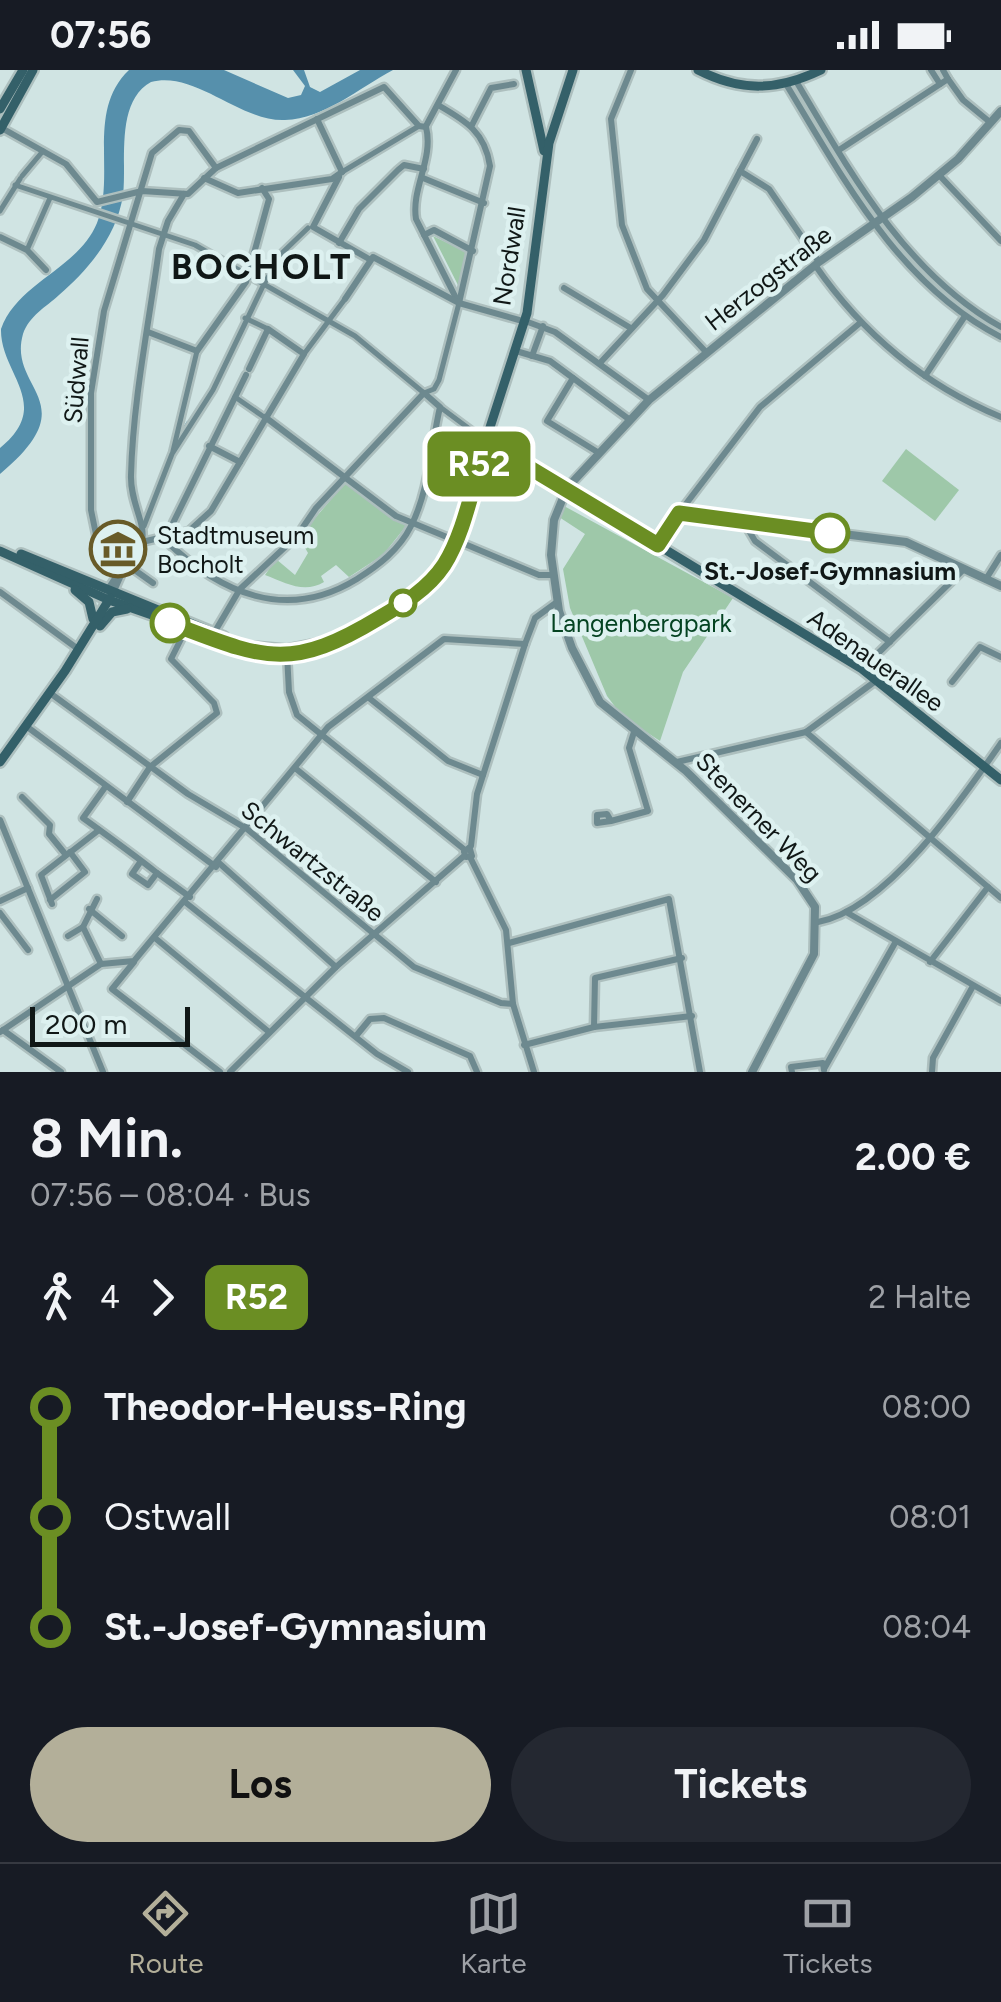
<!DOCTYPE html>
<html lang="de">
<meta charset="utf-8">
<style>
:root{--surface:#171b24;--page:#242831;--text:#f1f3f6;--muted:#9ea1a6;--line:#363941;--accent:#b3af99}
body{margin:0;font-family:Figtree,sans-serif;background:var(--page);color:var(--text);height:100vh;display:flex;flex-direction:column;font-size:38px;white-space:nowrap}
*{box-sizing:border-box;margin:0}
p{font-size:32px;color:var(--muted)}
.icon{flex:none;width:55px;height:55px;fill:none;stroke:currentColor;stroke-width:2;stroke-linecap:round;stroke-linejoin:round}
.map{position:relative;height:1002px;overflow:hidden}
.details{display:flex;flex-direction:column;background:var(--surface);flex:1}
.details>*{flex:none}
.badge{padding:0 20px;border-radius:15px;font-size:35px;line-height:65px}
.scale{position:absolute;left:30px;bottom:25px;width:160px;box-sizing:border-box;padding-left:10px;border:5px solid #101716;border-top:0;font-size:28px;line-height:35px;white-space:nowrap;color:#101716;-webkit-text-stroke:8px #ddf1f0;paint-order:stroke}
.map>.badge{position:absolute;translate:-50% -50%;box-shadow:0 0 0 5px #fff}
.legs{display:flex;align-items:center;gap:15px;height:110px;padding:0 30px;font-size:32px}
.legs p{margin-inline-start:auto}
.overview{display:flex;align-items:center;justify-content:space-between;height:170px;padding:0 30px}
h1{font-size:55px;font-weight:700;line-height:75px}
.cta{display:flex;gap:20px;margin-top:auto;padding:20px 30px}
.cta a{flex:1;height:115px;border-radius:60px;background:var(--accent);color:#111;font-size:40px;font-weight:700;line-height:115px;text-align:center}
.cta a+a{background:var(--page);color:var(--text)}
ul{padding:0 30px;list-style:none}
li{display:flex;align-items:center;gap:35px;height:110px;font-size:38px}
li i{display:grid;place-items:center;width:15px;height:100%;margin:0 12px;background:currentColor}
li i::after{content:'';width:25px;height:25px;margin:-12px;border:8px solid;border-radius:50%;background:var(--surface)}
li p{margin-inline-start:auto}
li:first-child i{background:linear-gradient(#0000 50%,currentColor 0)}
li:last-child i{background:linear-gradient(currentColor 50%,#0000 0)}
.status{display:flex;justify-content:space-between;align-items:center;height:70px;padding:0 50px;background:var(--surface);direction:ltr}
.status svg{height:28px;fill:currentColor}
.tab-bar{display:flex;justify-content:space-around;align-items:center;height:140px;border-top:2px solid var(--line);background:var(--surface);font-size:28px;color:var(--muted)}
.tab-bar a{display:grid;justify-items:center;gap:5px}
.tab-bar .active{color:var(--accent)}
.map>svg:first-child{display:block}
.green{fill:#9ec8a9}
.water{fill:#5690ac}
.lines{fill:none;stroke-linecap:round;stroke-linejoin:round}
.stream{stroke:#5690ac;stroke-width:2.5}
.pedestrian-casing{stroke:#adbfbe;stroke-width:10}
.minor-casing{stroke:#adbfbe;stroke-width:11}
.tertiary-casing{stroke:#adbfbe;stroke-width:12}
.secondary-casing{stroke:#adbfbe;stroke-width:14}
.pedestrian{stroke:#6d898f;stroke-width:5}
.minor{stroke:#6d898f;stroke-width:6}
.tertiary{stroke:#6d898f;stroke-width:8}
.secondary{stroke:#346069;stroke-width:9}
.line-1-casing{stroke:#fff;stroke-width:22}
.line-1{stroke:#6b8e23;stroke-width:15}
.stop-1-dot{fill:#fff;stroke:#6b8e23;stroke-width:5}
.labels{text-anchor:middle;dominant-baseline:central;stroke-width:9;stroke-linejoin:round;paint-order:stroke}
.street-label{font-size:25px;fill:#101716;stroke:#ddf1f0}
.poi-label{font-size:25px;fill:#101716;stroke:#ddf1f0;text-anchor:start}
.stop-label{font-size:25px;font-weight:bold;fill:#101716;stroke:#ddf1f0}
.park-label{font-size:25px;fill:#044321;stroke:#ddf1f0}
.district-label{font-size:35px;font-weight:bold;letter-spacing:2.5px;fill:#101716;stroke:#ddf1f0}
</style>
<div class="status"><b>07:56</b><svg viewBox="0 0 49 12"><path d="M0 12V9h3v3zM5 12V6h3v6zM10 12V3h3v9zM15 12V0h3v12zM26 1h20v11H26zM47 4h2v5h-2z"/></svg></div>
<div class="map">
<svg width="1001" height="1002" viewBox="0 0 1001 1002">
<rect width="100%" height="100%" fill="#d0e4e3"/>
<g class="green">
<path d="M 433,166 L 468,183 L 459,218 L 459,217 Z"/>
<path d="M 906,379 L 959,420 L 935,451 L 882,411 Z"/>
<path d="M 345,413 L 406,456 L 383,485 L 349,507 L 336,495 L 321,506 L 324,512 C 304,524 286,513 265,505 L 276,489 L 295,505 L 308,483 L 299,467 Z"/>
<path d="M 564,436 L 733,528 L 683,602 L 660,671 L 622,646 L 607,626 L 570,538 L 563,499 L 585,464 L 559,447 Z"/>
</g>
<path class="water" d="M 129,0 L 224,0 L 288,28 L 301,25 L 305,16 L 293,0 L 304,0 L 310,17 L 320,22 L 360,0 L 393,0 C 359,18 324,49 285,50 C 240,52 195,0 151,12 C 115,32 127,91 123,125 C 117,166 88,200 59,225 C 46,237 29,246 23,264 C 7,320 88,331 0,404 L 0,378 C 54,334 0,304 1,259 C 18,212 78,199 97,153 C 116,104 86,41 129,0 Z"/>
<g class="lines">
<path class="stream" d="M 181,363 L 188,352"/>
<g class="pedestrian-casing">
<g id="pedestrian">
<path d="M 342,102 L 419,56"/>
<path d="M 22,106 L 43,81"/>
<path d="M 15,115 L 195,175 L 355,266 L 424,323 L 434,319 L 439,310 L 459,233"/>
<path d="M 0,141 L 20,109"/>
<path d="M 27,180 L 50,128"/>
<path d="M 245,248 L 268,259"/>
<path d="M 304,284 L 345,229"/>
<path d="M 235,327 L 264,347"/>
<path d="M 440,337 L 483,369"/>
<path d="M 173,381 L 197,281"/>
<path d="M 144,456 L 172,384 L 213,320 L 264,214 L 283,182 L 308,158"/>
</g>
</g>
<g class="minor-casing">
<g id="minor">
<path d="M 631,0 L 611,49 L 622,155 L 647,219 L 706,282"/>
<path d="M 931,0 L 940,14"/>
<path d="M 943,0 L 948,9"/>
<path d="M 796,11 C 850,102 906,204 1001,257"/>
<path d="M 786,14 C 843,108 899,215 1001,267"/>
<path d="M 438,35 C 466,51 485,62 490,96 L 459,233"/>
<path d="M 317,49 L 342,102"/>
<path d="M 472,55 L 491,18 L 514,14"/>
<path d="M 426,56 L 456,0"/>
<path d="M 0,57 L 66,94 L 97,132 L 142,121 L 188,124 L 216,98 L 384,17 L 419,56 L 426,57"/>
<path d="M 426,57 C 434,89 411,118 416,149 L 458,232"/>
<path d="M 839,80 L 948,9 L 963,30 L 991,53"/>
<path d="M 740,101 L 769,119 L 819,192"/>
<path d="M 939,105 L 1001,171"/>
<path d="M 339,107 L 313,157 L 369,189"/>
<path d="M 204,108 L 238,123 L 332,109 L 342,102"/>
<path d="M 423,108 L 484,133"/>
<path d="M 424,165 L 434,160 L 473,181"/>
<path d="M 0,167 L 27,180 L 46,200"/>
<path d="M 339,173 L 359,139 L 398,100 L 404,95 L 424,99"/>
<path d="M 815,195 C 862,263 924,315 1001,347"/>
<path d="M 564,218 L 629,257"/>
<path d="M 345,229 L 373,187 L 459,233 L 519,250"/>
<path d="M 525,251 L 555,262 L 649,330"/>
<path d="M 148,262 L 197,281 L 246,212 L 269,129 L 262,118"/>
<path d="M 516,281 L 550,291 L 630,350"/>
<path d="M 532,286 L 543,256"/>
<path d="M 600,293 L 663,225 L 704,170 L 757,69"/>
<path d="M 925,306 L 965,246"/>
<path d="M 573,308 L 547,351 L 599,383"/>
<path d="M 265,347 L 396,446 L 454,470"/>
<path d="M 209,376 L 240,392"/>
<path d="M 679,443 L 760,337 L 860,253"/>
<path d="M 745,454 L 755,471 L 890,572"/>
<path d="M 177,466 L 173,453 L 246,305"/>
<path d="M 165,470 C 221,524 287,552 357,509 C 379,495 399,480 411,456 C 429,421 431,376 440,337 L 424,323 L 316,438 L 297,466 L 240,519 L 214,563"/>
<path d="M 142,472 C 146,452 130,433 131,405 C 133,330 149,253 159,179 L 168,151 L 184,124"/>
<path d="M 142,472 L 189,461 L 211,441 L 304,284 L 268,259 L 249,299"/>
<path d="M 460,472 L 539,505 L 553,505"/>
<path d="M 986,509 L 1001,485"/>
<path d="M 153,513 L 98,474 L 91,440 L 91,323 L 104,241 L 152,83 L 179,60 L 189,61 L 216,98"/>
<path d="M 108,519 L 124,495"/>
<path d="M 114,521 L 132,480 L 142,472"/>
<path d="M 0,522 L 78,579"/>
<path d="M 287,584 L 289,622 L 297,645 L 465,780"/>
<path d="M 862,599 L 964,499"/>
<path d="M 952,612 L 980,577 L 1001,587"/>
<path d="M 50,623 L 188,724 L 247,759 L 414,897 L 501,933 L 513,934"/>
<path d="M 369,628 L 448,691 L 483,705"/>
<path d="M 26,656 L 216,797"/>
<path d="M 806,662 L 988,817"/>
<path d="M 677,692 L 806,662 L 877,610"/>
<path d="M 295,698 L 436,812"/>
<path d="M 106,716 L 83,748 C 108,766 133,784 157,803 L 148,815 L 132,804 L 141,791"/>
<path d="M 22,727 L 50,755 L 49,764 L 66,785"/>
<path d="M 127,732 L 150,697 L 217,643 L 214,633 L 171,589 L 186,559"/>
<path d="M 0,750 L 103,1002"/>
<path d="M 611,751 L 597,753 L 597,745 L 607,744 L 611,751 L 648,741 L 629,678 L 634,662"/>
<path d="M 470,779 L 472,786 L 466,787 L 464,782 L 471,776 L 477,724 L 525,574 L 535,548 L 557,532"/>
<path d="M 470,787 L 506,860 L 513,934 L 534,1002"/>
<path d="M 219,793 L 336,897"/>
<path d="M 157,803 L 190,827"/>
<path d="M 50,830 L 85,802 L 70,782"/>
<path d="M 0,831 L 28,818"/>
<path d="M 185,832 L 377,984 L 408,1002"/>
<path d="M 52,834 L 41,805 L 99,760"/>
<path d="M 89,839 L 122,866"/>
<path d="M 846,842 L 1001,931"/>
<path d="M 0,843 L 28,880"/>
<path d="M 818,852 C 887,839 963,728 1001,673"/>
<path d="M 83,857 L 101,894"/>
<path d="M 68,866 L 83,857 L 97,829"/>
<path d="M 155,868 L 269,962"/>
<path d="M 509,873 L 669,829 L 700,1002"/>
<path d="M 134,892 L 112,919 L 220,1002"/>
<path d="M 930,892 L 988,817 L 1001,828"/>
<path d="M 594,957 L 595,908 L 682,888"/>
<path d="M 3,960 L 61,1002"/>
<path d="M 0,962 L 101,894 L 134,891 L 328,657 L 444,569 L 525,574"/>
<path d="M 356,966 L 370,949 L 384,948 L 470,986 L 477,1002"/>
<path d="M 524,975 L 594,957 L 692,946"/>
<path d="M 824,999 L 895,873"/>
<path d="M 230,1002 L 336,897 L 464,786"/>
<path d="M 792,1002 L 791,997 L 823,993 L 824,1000"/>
<path d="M 932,1002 L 933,988 L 973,916"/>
</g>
</g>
<g class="tertiary-casing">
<g id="tertiary">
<path d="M 658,475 L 679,443 L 906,472 L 1001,516"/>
<path d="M 752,1002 L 814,884 L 815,837 L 797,810 L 686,701 L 600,632 L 572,578 L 559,541 L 551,485 L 554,450 L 567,418 L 649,330 L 819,192 L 912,127 L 958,89 L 1001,41"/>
</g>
</g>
<g class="secondary-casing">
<g id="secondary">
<path d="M 526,0 L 544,81"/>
<path d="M 698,0 C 741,22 777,21 821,0"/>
<path d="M 0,39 L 23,0"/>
<path d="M 0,60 L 33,0"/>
<path d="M 483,369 L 862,599 L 1001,710"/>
<path d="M 0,481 L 109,530 L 269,586 L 306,584 L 339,571 L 417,524 L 448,487 L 527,243 L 549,73 L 573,0"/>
<path d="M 21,484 L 224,567"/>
<path d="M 75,520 L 89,532 L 93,549"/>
<path d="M 100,556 L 112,542 L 127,539"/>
<path d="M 253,577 L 286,580 L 317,574"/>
<path d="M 0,692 L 65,601 L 110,528"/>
</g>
</g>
<use href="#pedestrian" class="pedestrian"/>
<use href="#minor" class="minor"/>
<use href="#tertiary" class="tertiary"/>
<use href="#secondary" class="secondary"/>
</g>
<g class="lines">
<g class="line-1-casing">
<path id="line-1" d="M 170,553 C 263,588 288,603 379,548 C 403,534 428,519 444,495 C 466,460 473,411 487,372 L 658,475 L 679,443 L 830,463"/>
</g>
<use href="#line-1" class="line-1"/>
</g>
<defs>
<g id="museum-ring" transform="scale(2.875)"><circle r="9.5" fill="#ddf1f0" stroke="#685b28" stroke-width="1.5"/><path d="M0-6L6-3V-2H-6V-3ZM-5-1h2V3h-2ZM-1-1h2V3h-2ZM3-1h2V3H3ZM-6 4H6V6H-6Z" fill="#685b28"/></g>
</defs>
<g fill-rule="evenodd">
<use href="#museum-ring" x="118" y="479"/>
</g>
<g class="stop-1-dot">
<circle cx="830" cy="463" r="18"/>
<circle cx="403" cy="533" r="12"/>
<circle cx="170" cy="553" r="18"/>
</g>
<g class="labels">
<g class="street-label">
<text transform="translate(509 186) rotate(-81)">Nordwall</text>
<text transform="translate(768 208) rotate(-38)">Herzogstraße</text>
<text transform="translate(76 310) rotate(-85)">Südwall</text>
<text transform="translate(876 590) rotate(35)">Adenauerallee</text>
<text transform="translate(759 747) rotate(46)">Stenerner Weg</text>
<text transform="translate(313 791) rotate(39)">Schwartzstraße</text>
</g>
<g class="poi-label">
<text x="157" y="465">Stadtmuseum<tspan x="157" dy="29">Bocholt</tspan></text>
</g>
<g class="stop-label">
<text x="830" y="501">St.-Josef-Gymnasium</text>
</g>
<g class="park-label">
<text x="641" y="553">Langenbergpark</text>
</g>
<g class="district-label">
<text x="262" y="197">BOCHOLT</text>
</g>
</g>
</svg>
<div class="scale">200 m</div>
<b class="badge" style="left:479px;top:394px;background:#6b8e23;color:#fff">R52</b>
</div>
<section class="details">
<div class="overview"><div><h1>8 Min.</h1><p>07:56 – 08:04 · Bus</p></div><b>2.00 €</b></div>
<div class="legs"><svg class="icon" aria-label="walk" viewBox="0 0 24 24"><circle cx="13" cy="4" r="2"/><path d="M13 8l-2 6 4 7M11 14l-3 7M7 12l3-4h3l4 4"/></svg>4<svg class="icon" aria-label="forward" viewBox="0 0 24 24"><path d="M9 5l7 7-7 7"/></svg><b class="badge" style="background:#6b8e23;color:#fff">R52</b><p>2 Halte</p></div>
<ul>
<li><i style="color:#6b8e23"></i><b>Theodor-Heuss-Ring</b><p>08:00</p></li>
<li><i style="color:#6b8e23"></i><span>Ostwall</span><p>08:01</p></li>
<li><i style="color:#6b8e23"></i><b>St.-Josef-Gymnasium</b><p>08:04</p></li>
</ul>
<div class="cta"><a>Los</a><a>Tickets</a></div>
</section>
<nav class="tab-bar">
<a class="active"><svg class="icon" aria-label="directions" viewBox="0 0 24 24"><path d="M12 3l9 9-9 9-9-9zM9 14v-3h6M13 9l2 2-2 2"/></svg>Route</a>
<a><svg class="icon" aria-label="map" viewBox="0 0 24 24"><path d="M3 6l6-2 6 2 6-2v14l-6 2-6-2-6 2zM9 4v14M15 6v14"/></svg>Karte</a>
<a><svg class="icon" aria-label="tickets" viewBox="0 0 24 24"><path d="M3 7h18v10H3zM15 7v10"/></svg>Tickets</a>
</nav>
